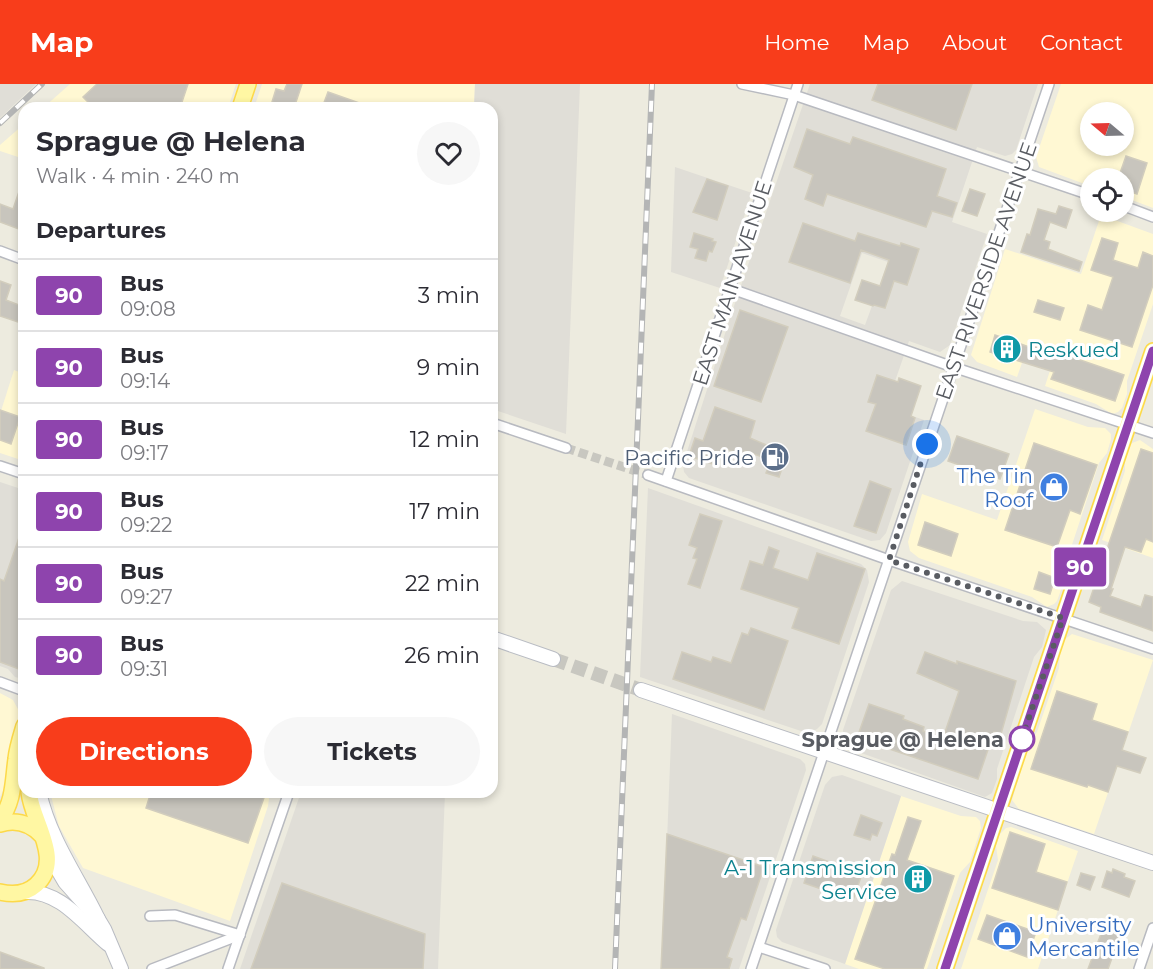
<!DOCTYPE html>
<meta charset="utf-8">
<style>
:root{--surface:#fff;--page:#f7f7f7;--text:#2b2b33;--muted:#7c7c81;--line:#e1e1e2;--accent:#f83d1b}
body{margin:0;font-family:Montserrat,sans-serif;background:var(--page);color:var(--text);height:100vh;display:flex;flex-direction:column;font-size:22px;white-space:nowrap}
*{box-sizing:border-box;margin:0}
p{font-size:20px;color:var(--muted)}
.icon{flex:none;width:33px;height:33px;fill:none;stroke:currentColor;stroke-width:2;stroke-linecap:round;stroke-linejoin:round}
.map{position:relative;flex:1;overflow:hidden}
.details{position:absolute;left:18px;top:18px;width:480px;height:696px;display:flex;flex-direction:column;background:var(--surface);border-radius:18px;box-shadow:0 3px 9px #0003}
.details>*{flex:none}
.badge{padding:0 12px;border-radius:4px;font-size:21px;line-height:39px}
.needle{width:39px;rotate:289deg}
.fabs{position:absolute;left:1080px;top:18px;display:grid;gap:12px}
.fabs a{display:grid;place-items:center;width:54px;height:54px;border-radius:50%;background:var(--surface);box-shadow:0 3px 9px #0003;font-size:30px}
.you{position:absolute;width:30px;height:30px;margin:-15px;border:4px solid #fff;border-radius:50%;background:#1a73e8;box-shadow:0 0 0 9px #1a73e833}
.map>.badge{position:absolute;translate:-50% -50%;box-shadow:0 0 0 3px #fff}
h2{padding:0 18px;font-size:22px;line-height:54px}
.round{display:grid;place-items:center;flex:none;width:63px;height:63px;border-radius:32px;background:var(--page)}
.summary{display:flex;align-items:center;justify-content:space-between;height:102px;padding:0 18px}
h1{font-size:28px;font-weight:700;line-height:45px}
.action{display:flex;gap:12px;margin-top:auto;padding:12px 18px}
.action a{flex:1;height:69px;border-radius:36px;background:var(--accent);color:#fff;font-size:24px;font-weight:700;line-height:69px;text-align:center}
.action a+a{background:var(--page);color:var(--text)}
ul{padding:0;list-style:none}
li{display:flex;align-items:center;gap:18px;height:72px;padding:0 18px;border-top:2px solid var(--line)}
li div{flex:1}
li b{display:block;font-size:22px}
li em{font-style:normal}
li .badge{min-width:66px;font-weight:700;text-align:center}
header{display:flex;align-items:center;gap:36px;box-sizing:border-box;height:84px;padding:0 30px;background:var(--accent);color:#fff}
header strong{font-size:28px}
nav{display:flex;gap:33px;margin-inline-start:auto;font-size:21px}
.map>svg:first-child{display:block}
.commercial{fill:#fff8d3;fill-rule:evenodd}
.industrial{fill:#e0ded7;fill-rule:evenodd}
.building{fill:#c8c5bd;stroke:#d2cdbd;stroke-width:1.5}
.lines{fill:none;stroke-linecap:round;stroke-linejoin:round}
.street-tunnel{stroke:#c8c7c0;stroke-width:9;stroke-dasharray:9 4.5;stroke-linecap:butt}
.secondary-tunnel{stroke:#c8c7c0;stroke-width:14;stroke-dasharray:14 7;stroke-linecap:butt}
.street-casing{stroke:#b8bac0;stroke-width:12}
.secondary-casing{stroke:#b9bcc3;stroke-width:16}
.primary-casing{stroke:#fdd949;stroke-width:18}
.street{stroke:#fff;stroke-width:9}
.secondary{stroke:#fff;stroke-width:14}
.primary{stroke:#fff7a3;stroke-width:15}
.rail-casing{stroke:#b4b5b5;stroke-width:6}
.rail{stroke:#fff;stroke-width:4;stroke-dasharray:11;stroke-linecap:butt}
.line-casing{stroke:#fff;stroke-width:14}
.line{stroke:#8e44ad;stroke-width:9}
.walk{stroke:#595c62;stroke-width:6;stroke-dasharray:0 10.8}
.stop-dot{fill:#fff;stroke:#8e44ad;stroke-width:3}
.labels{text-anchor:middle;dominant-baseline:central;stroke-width:6;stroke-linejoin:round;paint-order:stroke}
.street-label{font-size:21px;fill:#595c62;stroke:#fff}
.culture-label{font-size:21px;fill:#0d838f;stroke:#fff;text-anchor:start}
.service-label{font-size:21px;fill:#4e5e75;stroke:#fff;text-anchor:end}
.shop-label{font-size:21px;fill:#366cbe;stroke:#fff;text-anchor:end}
.stop-label{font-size:21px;font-weight:bold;fill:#595c62;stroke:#fff;text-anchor:end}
</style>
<header>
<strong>Map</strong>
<nav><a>Home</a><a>Map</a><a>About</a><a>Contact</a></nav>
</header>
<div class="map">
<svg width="1153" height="885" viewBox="0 0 1153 885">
<rect width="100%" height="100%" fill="#edebdf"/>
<g class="commercial">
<path d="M 70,0 L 236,0 L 228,24 L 43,24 Z"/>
<path d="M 262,0 L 475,0 L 474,24 L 254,24 Z"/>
<path d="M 1061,0 L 1153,0 L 1153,124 L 1124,113 L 1124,94 L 1090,94 L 1090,102 L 1039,83 L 1036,73 ZM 1090,28 L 1124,28 L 1124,62 L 1090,62 Z"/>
<path d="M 24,40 L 24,75 L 0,67 L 0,61 Z"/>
<path d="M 1101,131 L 1153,150 L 1153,220 L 1127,297 L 1127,310 L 1122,324 L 1118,328 L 1112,330 L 1096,320 L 1045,302 L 1056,268 L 1029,259 L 1017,293 L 977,278 L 971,271 L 1005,165 L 1081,190 Z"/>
<path d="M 14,286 L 24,290 L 24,377 L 0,369 L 0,330 Z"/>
<path d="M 1035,325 L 1088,343 L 1105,344 L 1111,350 L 1111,355 L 1107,369 L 1099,379 L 1062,491 L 1062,503 L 1057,517 L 1054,520 L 1047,523 L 1032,513 L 919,474 L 910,467 L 908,458 L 922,410 L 997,436 Z"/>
<path d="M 1140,356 L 1153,365 L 1153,474 L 1102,456 L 1125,387 L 1125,375 L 1129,363 L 1132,359 Z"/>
<path d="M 1072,550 L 1153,576 L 1094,750 L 1019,725 L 1012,716 L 1030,656 L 1037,648 L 1059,584 L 1060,568 L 1064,556 Z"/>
<path d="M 0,609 L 13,616 L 19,627 L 19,633 L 12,657 L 5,702 L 0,713 Z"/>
<path d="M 50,708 L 267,708 L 269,715 L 268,722 L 230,837 L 83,784 L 59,742 Z"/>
<path d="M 901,712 L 961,732 L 976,733 L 980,737 L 981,744 L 970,778 L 960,789 L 927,885 L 859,885 L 845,880 Z"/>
<path d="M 1011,743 L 1078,767 L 1038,885 L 961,885 L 998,776 L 996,762 L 1000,750 L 1006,744 Z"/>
</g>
<g class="industrial">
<path d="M 0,0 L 36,0 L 0,34 Z"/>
<path d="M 475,0 L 580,0 L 566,350 L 492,325 L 492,24 L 474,24 Z"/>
<path d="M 810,0 L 1038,0 L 1016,66 L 1012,70 L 1005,72 L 977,63 L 952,138 L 987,150 L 950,261 L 940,268 L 909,257 L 886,323 L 924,336 L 886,449 L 880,456 L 871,457 L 689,394 L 684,388 L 683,380 L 732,228 ZM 862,169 L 888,178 L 865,241 L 840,232 Z"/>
<path d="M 675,83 L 752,109 L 720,204 L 671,188 Z"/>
<path d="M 0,398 L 24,406 L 24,594 L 19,594 L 15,593 L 8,585 L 0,582 Z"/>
<path d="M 648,404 L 861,480 L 867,486 L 869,498 L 822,640 L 817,645 L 810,649 L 804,648 L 640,593 Z"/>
<path d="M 902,497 L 1023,537 L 1037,538 L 1046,546 L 1042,563 L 1034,573 L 997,685 L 997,695 L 992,709 L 985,713 L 850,665 L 844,658 L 843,646 L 891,506 Z"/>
<path d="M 672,630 L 800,675 L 805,680 L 806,686 L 739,885 L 662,885 Z"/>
<path d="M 842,691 L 901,712 L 845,880 L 782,858 L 777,853 L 776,846 L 825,701 L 832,693 Z"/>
<path d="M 301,708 L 445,708 L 438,885 L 240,885 Z"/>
</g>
<g class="building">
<path d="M 97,0 L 188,0 L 180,24 L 94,24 L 83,13 Z"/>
<path d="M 287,0 L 302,0 L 294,24 L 272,18 L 276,5 L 284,7 Z"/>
<path d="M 878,0 L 972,0 L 956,46 L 872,16 Z"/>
<path d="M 328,8 L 368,22 L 368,24 L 322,24 Z"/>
<path d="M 807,45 L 850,60 L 853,53 L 946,85 L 937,112 L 957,119 L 952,133 L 932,127 L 926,143 L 827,110 L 823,122 L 805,115 L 813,91 L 794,83 Z"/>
<path d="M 1126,72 L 1147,79 L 1137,110 L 1126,106 L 1130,96 L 1119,92 Z"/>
<path d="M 707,95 L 728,102 L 717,136 L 693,128 Z"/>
<path d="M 23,96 L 24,97 L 24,147 L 0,138 L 0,120 L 13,125 Z"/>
<path d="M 970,105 L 985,110 L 977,132 L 962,127 Z"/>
<path d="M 1059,122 L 1072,126 L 1066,144 L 1050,138 L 1044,156 L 1050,158 L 1048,165 L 1082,178 L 1079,187 L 1021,168 L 1027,150 L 1030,151 L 1038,125 L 1056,130 Z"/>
<path d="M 803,139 L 855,157 L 858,149 L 900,162 L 901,159 L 919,165 L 907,201 L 894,197 L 885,224 L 874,221 L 873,222 L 855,216 L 862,196 L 880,202 L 889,176 L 861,166 L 850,199 L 789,178 Z"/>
<path d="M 694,149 L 713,155 L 712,157 L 716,158 L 712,168 L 709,167 L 706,177 L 695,174 L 698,165 L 690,163 Z"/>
<path d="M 1102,154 L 1118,159 L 1113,176 L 1138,184 L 1143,168 L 1153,172 L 1153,201 L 1132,263 L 1080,246 L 1088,221 L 1102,226 L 1113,193 L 1091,186 Z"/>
<path d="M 0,197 L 11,201 L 6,216 L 24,223 L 24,240 L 0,232 Z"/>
<path d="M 1038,216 L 1064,224 L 1060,236 L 1034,228 Z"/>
<path d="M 740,226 L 788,243 L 761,318 L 714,302 Z"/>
<path d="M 995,251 L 1032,264 L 1033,261 L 1060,271 L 1060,269 L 1124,291 L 1115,317 L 1051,295 L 1054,288 L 990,268 Z"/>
<path d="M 877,291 L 898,298 L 899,294 L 921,302 L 911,332 L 915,334 L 906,361 L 866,347 L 876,320 L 868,318 Z"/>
<path d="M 715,323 L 755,337 L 750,354 L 787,370 L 779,393 L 766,389 L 771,376 L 745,367 L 744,371 L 722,364 L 720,372 L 717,371 L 713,380 L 689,372 L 695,354 L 703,357 Z"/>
<path d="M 0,326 L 20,333 L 11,360 L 0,356 Z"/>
<path d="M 957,352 L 1009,370 L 1000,395 L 948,377 Z"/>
<path d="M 1034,359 L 1097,381 L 1080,430 L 1070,426 L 1057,463 L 1005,446 Z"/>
<path d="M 1141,365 L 1153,369 L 1153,458 L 1146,455 L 1141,468 L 1125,463 L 1111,505 L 1113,505 L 1110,512 L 1141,523 L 1145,511 L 1153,513 L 1153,547 L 1100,528 L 1101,523 L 1089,518 Z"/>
<path d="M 870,397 L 891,405 L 876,449 L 854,442 Z"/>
<path d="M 700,430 L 722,437 L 700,504 L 688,500 L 697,475 L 693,474 L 697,464 L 689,461 Z"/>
<path d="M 925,438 L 958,450 L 951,472 L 918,461 Z"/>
<path d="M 22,445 L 24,445 L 24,587 L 0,578 L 0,495 L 4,497 Z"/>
<path d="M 769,463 L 779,467 L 773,484 L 808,496 L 817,469 L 865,485 L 839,560 L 792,544 L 799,524 L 741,505 L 750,477 L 763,481 Z"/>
<path d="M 1039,488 L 1055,494 L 1050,510 L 1034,505 Z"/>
<path d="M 751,544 L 788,557 L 764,626 L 673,595 L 682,568 L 711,578 L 713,573 L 731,579 L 742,549 L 748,551 Z"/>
<path d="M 925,568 L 957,580 L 957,577 L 1016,597 L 1001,650 L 994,648 L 978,695 L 857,654 L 869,620 L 904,632 L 903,635 L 924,643 L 923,647 L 943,654 L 959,607 L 917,589 Z"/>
<path d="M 1057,607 L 1097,620 L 1092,636 L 1128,648 L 1122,666 L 1146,674 L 1140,689 L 1117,682 L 1108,708 L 1088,701 L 1087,703 L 1031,685 Z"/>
<path d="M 151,708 L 266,708 L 248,759 L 146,724 Z"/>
<path d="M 861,731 L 882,739 L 877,752 L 872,750 L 870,756 L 854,751 Z"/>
<path d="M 908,733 L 921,737 L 907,776 L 954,792 L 923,885 L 885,885 L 855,875 L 892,770 L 895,771 Z"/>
<path d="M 1010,748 L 1045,760 L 1036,788 L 1067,798 L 1058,826 L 992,804 Z"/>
<path d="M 667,750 L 764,783 L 746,836 L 741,834 L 727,873 L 732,875 L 729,885 L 661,885 Z"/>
<path d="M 813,772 L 862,790 L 853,816 L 804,799 Z"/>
<path d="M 1113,785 L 1125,790 L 1124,793 L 1135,797 L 1129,813 L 1102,803 L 1107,787 L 1112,789 Z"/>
<path d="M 1081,789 L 1095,793 L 1090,806 L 1077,801 Z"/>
<path d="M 282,799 L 425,850 L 423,885 L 251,885 Z"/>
<path d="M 987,831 L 1036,848 L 1027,873 L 978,855 Z"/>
<path d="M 1108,844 L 1121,849 L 1108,885 L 1088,885 L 1102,847 L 1106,849 Z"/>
<path d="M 0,868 L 44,884 L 44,885 L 0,885 Z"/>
</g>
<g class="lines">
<path class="street-tunnel" d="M 566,364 L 648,391"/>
<path class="secondary-tunnel" d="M 553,575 L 641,606"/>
<g class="street-casing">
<g id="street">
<path d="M 742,0 L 794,11 L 1090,111"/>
<path d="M 1124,122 L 1153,133"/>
<path d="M 0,167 L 24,176"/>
<path d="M 729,204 L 953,283 L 1153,349"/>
<path d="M 492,339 L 566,364"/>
<path d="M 0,382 L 24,390"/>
<path d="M 648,391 L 889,476 L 1153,565"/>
<path d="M 666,397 L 798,0"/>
<path d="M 0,598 L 24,607"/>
<path d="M 150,832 L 175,831 L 240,851"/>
<path d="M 759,863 L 825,885"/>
<path d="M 152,885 L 240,851"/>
<path d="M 228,885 L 289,708"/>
<path d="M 751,885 L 1049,0"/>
<path d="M 1139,885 L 1153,844"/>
</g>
</g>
<g class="secondary-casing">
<g id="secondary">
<path d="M 492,554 L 553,575"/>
<path d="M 641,606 L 1153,779"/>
<path d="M 39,708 C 50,756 77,792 98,835"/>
<path d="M 48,769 L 65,798 L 98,835 L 104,845 L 121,885"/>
<path d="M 25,808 C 60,806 83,839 108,860"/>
</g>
</g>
<g class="primary-casing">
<g id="primary">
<path d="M 240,24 L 248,0"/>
<path d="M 0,736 C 14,718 13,696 16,675 C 17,664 21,652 24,642"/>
<path d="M 0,740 C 17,735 31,740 42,752"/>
<path d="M 0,808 C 13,811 26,810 36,801 C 64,776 32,738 29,708"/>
<path d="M 945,885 L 1153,267"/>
</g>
</g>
<use href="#street" class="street"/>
<use href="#secondary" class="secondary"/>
<use href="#primary" class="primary"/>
<g class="rail-casing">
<g id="rail">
<path d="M 0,39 L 42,0"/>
<path d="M 615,885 L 652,0"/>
</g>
</g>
<use href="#rail" class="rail"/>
</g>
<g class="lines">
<g class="line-casing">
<path id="line" d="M 945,885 L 1153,267"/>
</g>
<use href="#line" class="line"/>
<path class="walk" d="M 927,360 L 889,476 L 1063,534 L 1021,657 L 1022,655"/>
</g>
<defs>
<g id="building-disc" transform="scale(1.5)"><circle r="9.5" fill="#0f9aa8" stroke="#fff"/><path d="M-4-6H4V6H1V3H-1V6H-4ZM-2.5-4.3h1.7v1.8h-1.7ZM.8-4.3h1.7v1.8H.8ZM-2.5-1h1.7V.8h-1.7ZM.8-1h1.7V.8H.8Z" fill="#fff"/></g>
<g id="fuel-disc" transform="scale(1.5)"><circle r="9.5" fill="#5c6f8a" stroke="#fff"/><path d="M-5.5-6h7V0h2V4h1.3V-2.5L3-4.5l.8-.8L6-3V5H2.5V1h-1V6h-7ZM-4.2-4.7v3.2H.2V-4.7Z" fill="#fff"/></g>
<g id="shop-disc" transform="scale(1.5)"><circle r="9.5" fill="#3f7fe0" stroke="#fff"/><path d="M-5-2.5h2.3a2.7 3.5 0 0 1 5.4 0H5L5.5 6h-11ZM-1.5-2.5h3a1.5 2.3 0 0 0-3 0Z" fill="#fff"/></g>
</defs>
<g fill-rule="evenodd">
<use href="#building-disc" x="1007" y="265"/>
<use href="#fuel-disc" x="775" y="373"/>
<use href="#shop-disc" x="1054" y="403"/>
<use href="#building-disc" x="918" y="795"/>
<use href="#shop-disc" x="1007" y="852"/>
</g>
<circle class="stop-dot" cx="1022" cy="655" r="12"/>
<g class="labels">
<g class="street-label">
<text transform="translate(986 187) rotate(-71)">EAST RIVERSIDE AVENUE</text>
<text transform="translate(732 199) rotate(-72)">EAST MAIN AVENUE</text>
</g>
<g class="culture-label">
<text x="1028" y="265">Reskued</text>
<text x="897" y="783" text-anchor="end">A-1 Transmission<tspan x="897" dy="24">Service</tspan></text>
</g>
<g class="service-label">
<text x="754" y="373">Pacific Pride</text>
</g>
<g class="shop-label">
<text x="1033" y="391">The Tin<tspan x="1033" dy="24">Roof</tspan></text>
<text x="1028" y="840" text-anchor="start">University<tspan x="1028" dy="24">Mercantile</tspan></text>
</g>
<g class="stop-label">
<text x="1004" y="655">Sprague @ Helena</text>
</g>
</g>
</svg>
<div class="fabs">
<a><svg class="needle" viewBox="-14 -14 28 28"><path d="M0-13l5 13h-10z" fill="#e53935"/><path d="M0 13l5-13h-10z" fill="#7c7c81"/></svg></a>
<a><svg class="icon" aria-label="locate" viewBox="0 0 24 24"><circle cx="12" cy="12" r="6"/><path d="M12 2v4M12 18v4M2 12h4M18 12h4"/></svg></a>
</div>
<div class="you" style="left:927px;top:360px"></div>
<b class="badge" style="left:1080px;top:483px;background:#8e44ad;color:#fff">90</b>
<section class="details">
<div class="summary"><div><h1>Sprague @ Helena</h1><p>Walk · 4 min · 240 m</p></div><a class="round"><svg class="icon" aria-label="heart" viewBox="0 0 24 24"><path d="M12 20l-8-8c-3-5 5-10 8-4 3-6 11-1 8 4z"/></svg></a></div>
<h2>Departures</h2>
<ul>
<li><span class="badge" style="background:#8e44ad;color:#fff">90</span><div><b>Bus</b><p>09:08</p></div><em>3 min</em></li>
<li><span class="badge" style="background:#8e44ad;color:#fff">90</span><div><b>Bus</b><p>09:14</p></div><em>9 min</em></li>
<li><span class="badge" style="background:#8e44ad;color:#fff">90</span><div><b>Bus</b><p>09:17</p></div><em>12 min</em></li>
<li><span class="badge" style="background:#8e44ad;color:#fff">90</span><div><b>Bus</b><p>09:22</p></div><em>17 min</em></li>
<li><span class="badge" style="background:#8e44ad;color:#fff">90</span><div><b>Bus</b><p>09:27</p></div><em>22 min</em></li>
<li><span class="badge" style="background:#8e44ad;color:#fff">90</span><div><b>Bus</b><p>09:31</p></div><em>26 min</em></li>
</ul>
<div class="action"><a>Directions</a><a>Tickets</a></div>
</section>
</div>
